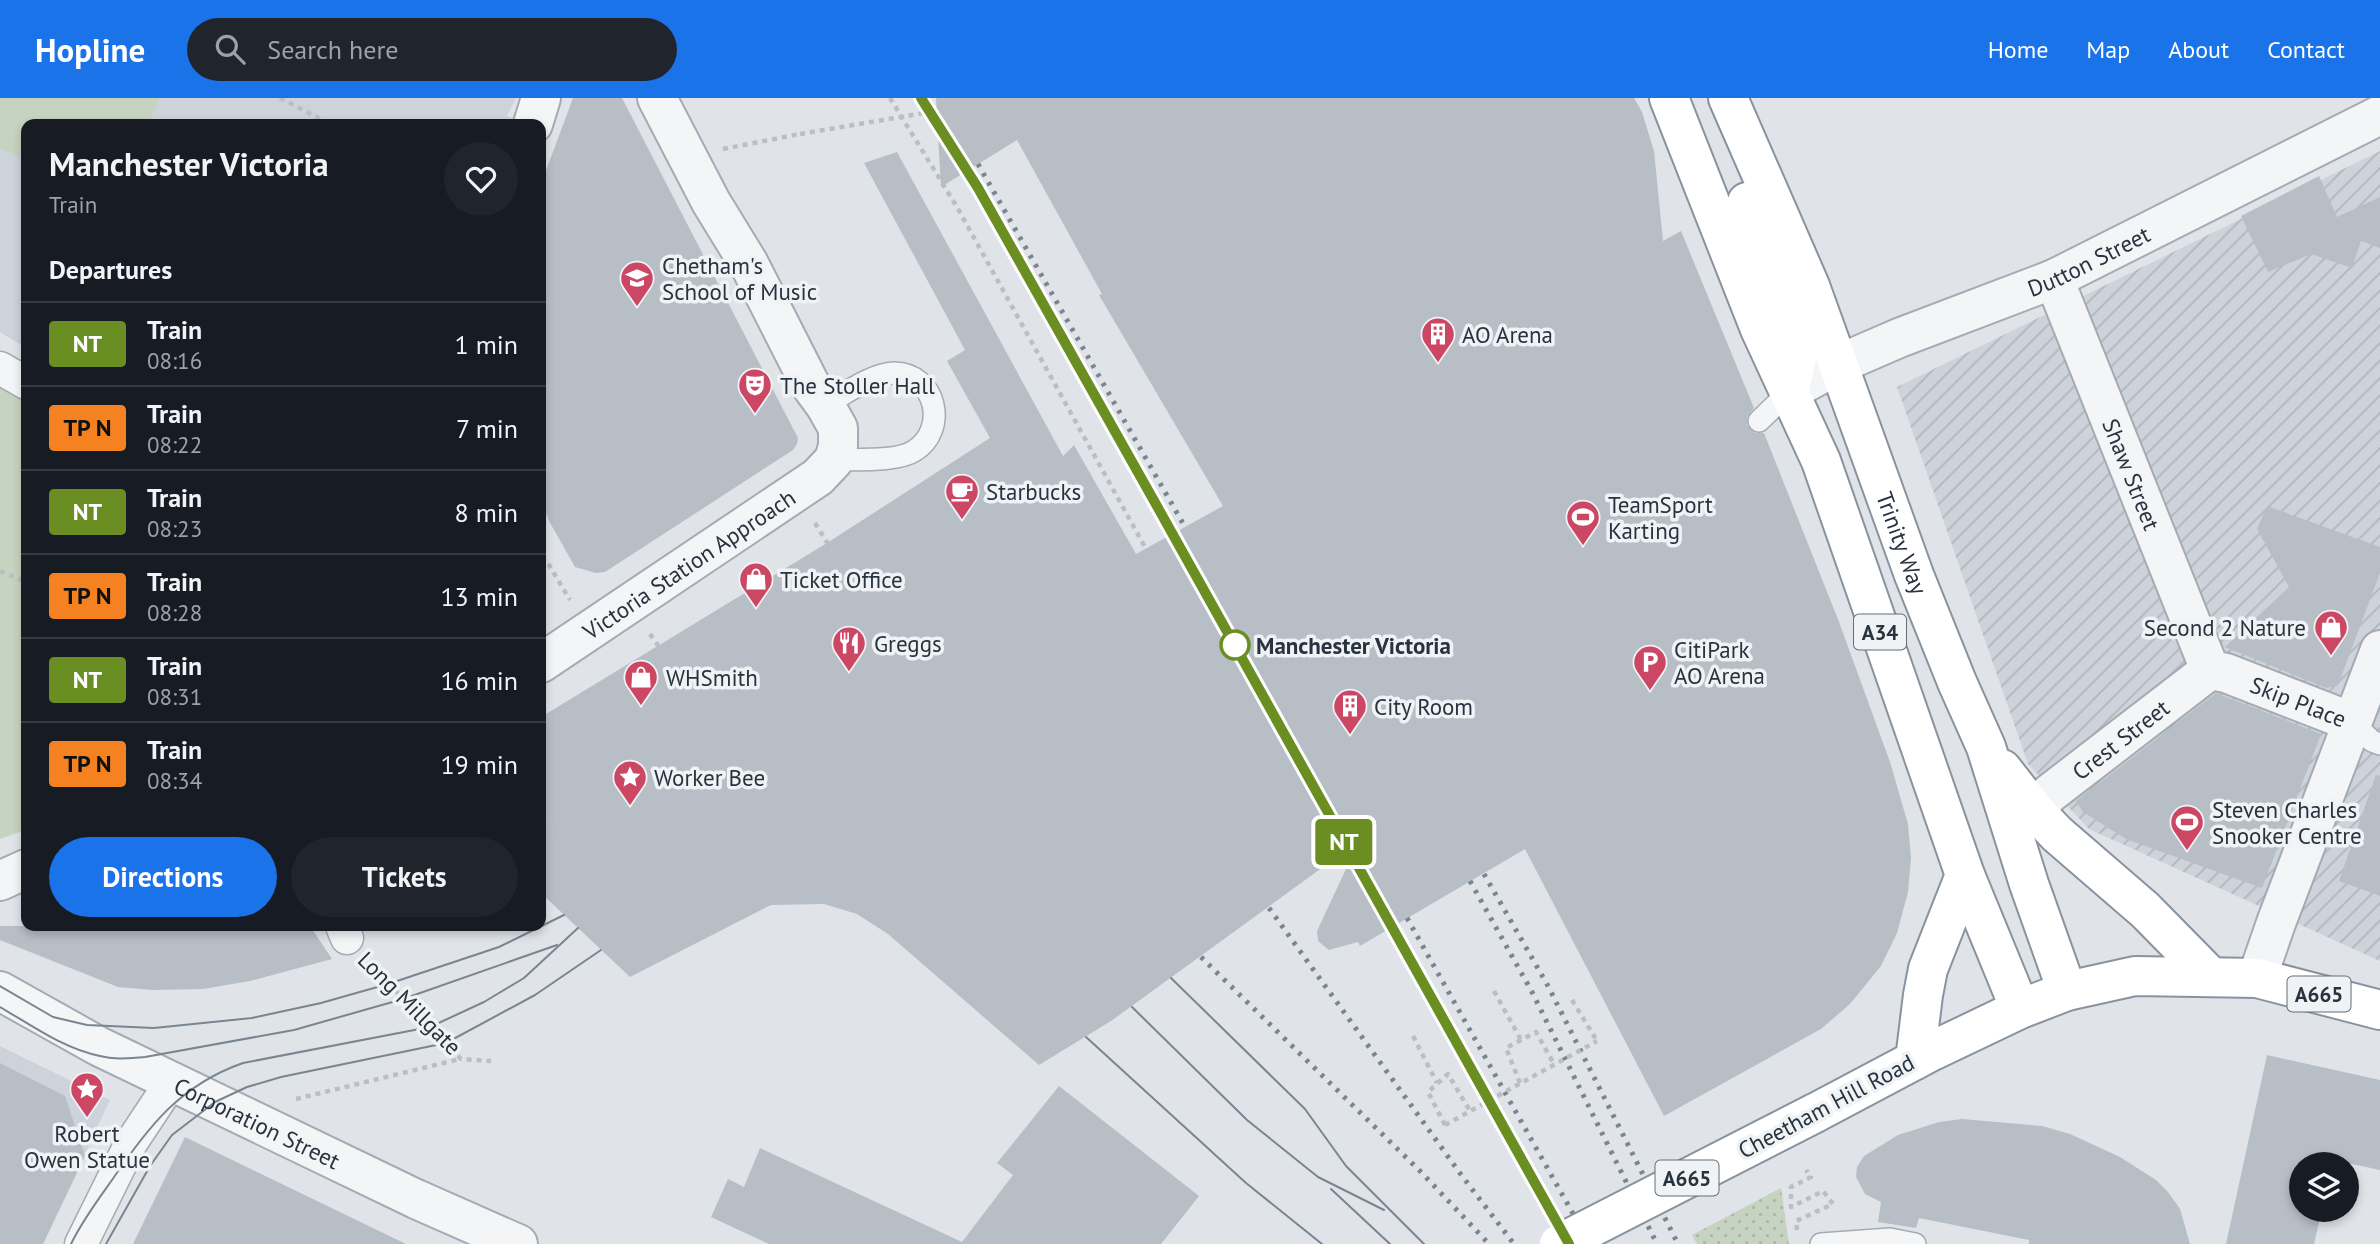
<!DOCTYPE html>
<style>
:root{--surface:#171b24;--page:#20242c;--text:#f1f3f6;--muted:#9ea1a6;--line:#363941;--accent:#1a73e8}
body{margin:0;font-family:"PT Sans",sans-serif;background:var(--page);color:var(--text);height:100vh;display:flex;flex-direction:column;font-size:26px;white-space:nowrap}
*{box-sizing:border-box;margin:0}
p{font-size:23px;color:var(--muted)}
.icon{flex:none;width:38px;height:38px;fill:none;stroke:currentColor;stroke-width:2;stroke-linecap:round;stroke-linejoin:round}
.map{position:relative;flex:1;overflow:hidden}
.sheet{position:absolute;left:21px;top:21px;width:525px;height:812px;display:flex;flex-direction:column;background:var(--surface);border-radius:14px;box-shadow:0 4px 10px #0003}
.sheet>*{flex:none}
.badge{padding:0 14px;border-radius:5px;font-size:24px;line-height:46px}
.buttons{position:absolute;left:2289px;top:1054px;display:grid;gap:14px}
.buttons a{display:grid;place-items:center;width:70px;height:70px;border-radius:50%;background:var(--surface);box-shadow:0 4px 10px #0003;font-size:35px}
.map>.badge{position:absolute;translate:-50% -50%;box-shadow:0 0 0 4px #fff}
h2{padding:0 28px;font-size:26px;line-height:63px}
.round{display:grid;place-items:center;flex:none;width:74px;height:74px;border-radius:37px;background:var(--page)}
.summary{display:flex;align-items:center;justify-content:space-between;height:119px;padding:0 28px}
h1{font-size:33px;font-weight:600;line-height:52px}
.cta{display:flex;gap:14px;margin-top:auto;padding:14px 28px}
.cta a{flex:1;height:80px;border-radius:42px;background:var(--accent);color:#fff;font-size:28px;font-weight:600;line-height:80px;text-align:center}
.cta a+a{background:var(--page);color:var(--text)}
ul{padding:0;list-style:none}
li{display:flex;align-items:center;gap:21px;height:84px;padding:0 28px;border-top:2px solid var(--line)}
li div{flex:1}
li b{display:block;font-size:26px}
li em{font-style:normal}
li .badge{min-width:77px;font-weight:700;text-align:center}
header{display:flex;align-items:center;gap:42px;box-sizing:border-box;height:98px;padding:0 35px;background:var(--accent);color:#fff}
header strong{font-size:33px}
nav{display:flex;gap:38px;margin-inline-start:auto;font-size:24px}
.search{width:490px;height:63px;background:var(--page);display:flex;align-items:center;gap:18px;box-sizing:border-box;padding:0 24px;border-radius:38px;color:var(--muted);font-size:26px}
.map>svg:first-child{display:block}
.built{fill:#ced3db}
.industrial{fill:url(#industrial-furrows)}
.grass{fill:url(#grass-dots)}
.green{fill:#c7d3c1}
.building{fill:#b7bec6}
.lines{fill:none;stroke-linecap:round;stroke-linejoin:round}
.service-casing{stroke:#a5abb3;stroke-width:24}
.pedestrian-casing{stroke:#a5abb3;stroke-width:35}
.minor-casing{stroke:#a5abb3;stroke-width:42}
.tertiary-casing{stroke:#a5abb3;stroke-width:42}
.trunk-casing{stroke:#88939f;stroke-width:42}
.path{stroke:#babfc4;stroke-width:4.5;stroke-dasharray:5 5;stroke-linecap:butt}
.service{stroke:#f3f5f7;stroke-width:21}
.pedestrian{stroke:#f3f5f7;stroke-width:32}
.minor{stroke:#f3f5f7;stroke-width:38}
.tertiary{stroke:#f3f5f7;stroke-width:38}
.trunk{stroke:#fff;stroke-width:38}
.tram{stroke:#7a8592;stroke-width:2}
.rail{stroke:#7a8592;stroke-width:5;stroke-dasharray:3.5 7;stroke-linecap:butt}
.trunk-bridge-casing{stroke:#88939f;stroke-width:42;stroke-linecap:butt}
.path-bridge{stroke:#babfc4;stroke-width:4.5;stroke-dasharray:5 5;stroke-linecap:butt}
.trunk-bridge{stroke:#fff;stroke-width:38}
.line-casing{stroke:#fff;stroke-width:16}
.line{stroke:#6b8e23;stroke-width:10}
.stop-dot{fill:#fff;stroke:#6b8e23;stroke-width:3.5}
.labels{text-anchor:middle;dominant-baseline:central;stroke-width:7;stroke-linejoin:round;paint-order:stroke}
.shield{fill:#f0f3f6;stroke:#656d77;stroke-width:2}
.shield-label{font-size:21px;font-weight:bold;fill:#293340}
.street-label{font-size:23px;fill:#293340;stroke:#f0f3f6}
.poi-label{font-size:23px;fill:#293340;stroke:#f0f3f6;text-anchor:start}
.stop-label{font-size:23px;font-weight:bold;fill:#293340;stroke:#f0f3f6;text-anchor:start}
</style>
<header>
<strong>Hopline</strong>
<div class="search"><svg class="icon" aria-label="search" viewBox="0 0 24 24"><circle cx="10" cy="10" r="6"/><path d="M15 15l6 6"/></svg>Search here</div>
<nav><a>Home</a><a>Map</a><a>About</a><a>Contact</a></nav>
</header>
<div class="map">
<svg width="2380" height="1146" viewBox="0 0 2380 1146">
<defs>
<pattern id="industrial-furrows" width="10" height="10" patternUnits="userSpaceOnUse" patternTransform="scale(1.75)"><rect width="10" height="10" fill="#ced3db"/><path d="M-1 1l2-2M0 10L10 0M9 11l2-2" fill="none" stroke="#b1b6bd"/></pattern>
<pattern id="grass-dots" width="8" height="8" patternUnits="userSpaceOnUse" patternTransform="scale(1.75)"><rect width="8" height="8" fill="#c7d3c1"/><path d="M2 2h.1M6 6h.1" fill="none" stroke="#abb6a7" stroke-width="1.8" stroke-linecap="round"/></pattern>
</defs>
<rect width="100%" height="100%" fill="#e0e4e9"/>
<g class="built">
<path d="M 0,0 L 516,0 L 507,18 L 528,26 L 26,26 L 26,250 L 0,234 Z"/>
<path d="M 0,948 L 110,1002 L 43,1146 L 0,1146 Z"/>
</g>
<path class="industrial" d="M 2380,53 L 2380,863 L 2089,731 L 2028,666 L 1897,289 Z"/>
<path class="grass" d="M 1781,1090 L 1789,1146 L 1697,1146 L 1692,1137 Z"/>
<g class="green">
<path d="M 0,0 L 160,0 L 148,26 L 26,26 L 26,63 L 0,50 Z"/>
<path d="M 0,286 L 26,301 L 26,732 L 0,741 Z"/>
</g>
<g class="building">
<path d="M 573,0 L 622,0 L 798,340 L 797,346 L 793,352 L 605,474 L 596,475 L 575,469 L 549,423 L 541,401 L 541,86 Z"/>
<path d="M 936,0 L 1634,0 L 1642,14 L 1654,53 L 1663,143 L 1681,133 L 1754,310 L 1747,319 L 1747,327 L 1755,335 L 1764,335 L 1839,524 L 1890,664 L 1908,726 L 1911,760 L 1908,794 L 1897,835 L 1881,868 L 1850,906 L 1821,931 L 1664,1018 L 1525,751 L 1360,848 L 1358,844 L 1329,852 L 1318,843 L 1317,833 L 1359,743 L 1111,923 L 1039,967 L 888,836 L 857,816 L 824,806 L 771,807 L 630,879 L 541,795 L 541,619 L 827,445 L 990,340 L 947,263 L 965,252 L 864,65 L 897,54 L 1063,358 L 1074,347 L 1136,456 L 1223,408 L 1099,197 L 1102,196 L 1017,42 L 941,89 Z"/>
<path d="M 2319,78 L 2337,119 L 2380,99 L 2380,150 L 2361,143 L 2352,170 L 2311,156 L 2268,174 L 2241,118 Z"/>
<path d="M 2267,408 L 2380,449 L 2380,475 L 2338,587 L 2326,590 L 2225,549 L 2289,489 L 2257,431 Z"/>
<path d="M 2216,595 L 2321,636 L 2262,790 L 2126,741 L 2083,714 L 2076,703 Z"/>
<path d="M 2376,677 L 2380,678 L 2380,798 L 2339,783 Z"/>
<path d="M 0,828 L 310,828 L 332,861 L 250,883 L 203,891 L 153,892 L 118,889 L 0,842 Z"/>
<path d="M 2267,957 L 2380,982 L 2380,1072 L 2333,1062 L 2332,1066 L 2301,1066 L 2301,1111 L 2322,1111 L 2314,1146 L 2226,1146 Z"/>
<path d="M 0,965 L 65,998 L 85,1058 L 43,1146 L 0,1146 Z"/>
<path d="M 1059,988 L 1199,1098 L 1161,1146 L 769,1146 L 711,1119 L 728,1081 L 744,1089 L 760,1050 L 962,1144 L 1013,1077 L 997,1065 Z"/>
<path d="M 1962,1021 L 2042,1028 L 2070,1036 L 2120,1059 L 2156,1082 L 2168,1094 L 2180,1111 L 2190,1146 L 2029,1146 L 2029,1142 L 1919,1120 L 1916,1130 L 1878,1124 L 1881,1104 L 1865,1096 L 1856,1079 L 1857,1069 L 1864,1058 L 1898,1037 L 1939,1024 Z"/>
<path d="M 185,1039 L 406,1146 L 133,1146 Z"/>
</g>
<g class="lines">
<g class="service-casing">
<g id="service">
<path d="M 825,307 C 845,296 871,276 894,275 C 936,275 949,332 914,353 C 897,364 855,361 834,362"/>
<path d="M 1759,323 L 1790,293"/>
<path d="M 2352,624 L 2372,643 L 2380,646"/>
<path d="M 1821,1146 L 1890,1141 L 1915,1146"/>
</g>
</g>
<g class="pedestrian-casing">
<g id="pedestrian">
<path d="M 0,270 L 26,285"/>
<path d="M 342,828 L 347,840"/>
<path d="M 81,1146 L 131,1045 L 172,983"/>
</g>
</g>
<g class="minor-casing">
<g id="minor">
<path d="M 533,26 L 541,0"/>
<path id="s1" d="M 2054,181 L 2210,572"/>
<path id="s2" d="M 1790,293 L 1839,266 L 1899,240 L 2054,181 L 2380,17"/>
<path id="s3" d="M 541,565 L 818,379 L 834,362 L 838,348 L 838,330 L 825,307 L 811,288 L 749,166 L 711,104 L 657,0"/>
<path id="s4" d="M 2210,572 L 2226,575 L 2352,624"/>
<path id="s5" d="M 2035,713 L 2049,696 L 2210,572"/>
<path d="M 0,783 L 26,771"/>
<path d="M 2257,880 L 2276,825 L 2380,552"/>
</g>
</g>
<g class="tertiary-casing">
<g id="tertiary">
<path id="s6" d="M 0,893 L 98,948 L 416,1101 L 518,1146"/>
</g>
</g>
<g class="trunk-casing">
<g id="trunk">
<path d="M 1669,0 L 1760,231 L 1821,363 L 1965,777 L 2020,911"/>
<path id="s7" d="M 1728,0 L 1810,188 L 1914,477 L 1957,584 L 1986,649 L 2029,786 L 2067,893"/>
<path d="M 1747,104 L 1791,224 L 1797,260 L 1790,291"/>
<path d="M 2002,671 L 2035,713 L 2057,736 L 2145,812 L 2210,878"/>
<path d="M 1915,962 L 1923,897 L 1928,871 L 1965,777"/>
<path d="M 1815,1015 L 1932,953 L 2020,911 L 2067,893 L 2135,878 L 2257,880 L 2380,912"/>
</g>
</g>
<g class="path">
<path d="M 280,0 L 330,26"/>
<path d="M 890,0 L 957,109 L 1167,489 L 1147,512 L 1086,552"/>
<path d="M 723,51 L 800,36"/>
<path d="M 815,425 L 882,533"/>
<path d="M 541,459 L 549,467 L 570,502"/>
<path d="M 0,473 L 26,484"/>
<path d="M 1367,516 L 1400,578 L 1410,579"/>
<path d="M 1363,518 L 1374,511 L 1402,560"/>
<path d="M 1310,533 L 1345,598 L 1328,620"/>
<path d="M 650,536 L 718,633"/>
<path d="M 1292,544 L 1309,574"/>
<path d="M 861,545 L 894,572 L 991,635"/>
<path d="M 1278,551 L 1312,619 L 1328,620"/>
<path d="M 1272,555 L 1315,530"/>
<path d="M 1395,563 L 1410,579"/>
<path d="M 982,580 L 1056,527 L 1145,602 L 1194,678"/>
<path d="M 1132,593 L 1190,686 L 1216,682 L 1208,670"/>
<path d="M 776,598 L 788,613 L 864,589 L 894,572"/>
<path d="M 1320,606 L 1328,620"/>
<path d="M 1313,611 L 1296,581 L 1322,566 L 1340,595"/>
<path d="M 742,619 L 816,730 C 832,730 849,727 864,729 C 926,736 977,793 1019,833"/>
<path d="M 727,627 L 736,639 L 689,670 L 699,686 L 761,647"/>
<path d="M 793,697 L 844,684 L 888,685 L 961,717 L 1046,788"/>
<path d="M 541,710 L 557,732"/>
<path d="M 541,740 L 557,732 L 899,523 L 987,584"/>
<path d="M 368,864 L 461,961 L 491,963"/>
<path d="M 1494,893 L 1521,942"/>
<path d="M 1572,902 L 1597,943"/>
<path d="M 1413,938 L 1437,985"/>
<path d="M 1520,985 L 1506,950 L 1536,934 L 1554,966"/>
<path d="M 296,1001 L 460,961"/>
<path d="M 1445,1027 L 1428,994 L 1448,976 L 1470,1013"/>
<path d="M 1797,1132 L 1796,1123 L 1833,1106 L 1823,1093 L 1791,1109 L 1791,1089 L 1811,1079 L 1806,1072"/>
</g>
<use href="#service" class="service"/>
<use href="#pedestrian" class="pedestrian"/>
<use href="#minor" class="minor"/>
<use href="#tertiary" class="tertiary"/>
<use href="#trunk" class="trunk"/>
<g class="tram">
<path d="M 1171,880 L 1305,1011 L 1346,1068 L 1424,1146"/>
<path d="M 0,888 L 53,919 L 87,927 L 154,930 L 252,920 L 321,905 L 388,886 L 499,849 L 564,817"/>
<path d="M 0,909 C 31,927 64,951 100,958 C 115,962 130,960 145,959 L 294,932 L 403,901 L 557,847"/>
<path d="M 1132,909 L 1247,1022 L 1318,1079 L 1384,1112"/>
<path d="M 1086,939 L 1246,1085 L 1322,1146"/>
<path d="M 1331,1091 L 1390,1146"/>
<path d="M 71,1146 C 82,1123 97,1103 112,1082 C 148,1029 180,987 243,965 L 430,929 L 484,904 L 524,880 L 578,830"/>
<path d="M 106,1146 L 150,1068 L 172,1037 L 215,1004 L 247,989 L 281,979 L 446,945 L 535,897 L 601,852"/>
</g>
<g class="rail">
<path d="M 978,66 L 1185,429"/>
<path d="M 966,73 L 1172,435"/>
<path d="M 1484,776 L 1548,888 L 1678,1146"/>
<path d="M 1470,783 L 1532,894 L 1657,1146"/>
<path d="M 1269,810 L 1462,1078 L 1514,1146"/>
<path d="M 1407,820 L 1590,1146"/>
<path d="M 1392,829 L 1569,1146"/>
<path d="M 1201,859 L 1421,1074 L 1489,1146"/>
</g>
<g class="trunk-bridge-casing">
<path id="trunk-bridge" d="M 1559,1146 L 1815,1015"/>
</g>
<g class="path-bridge">
<path d="M 800,36 L 936,13"/>
<path d="M 991,635 L 1174,525"/>
<path d="M 1194,678 L 1402,560"/>
<path d="M 1445,1027 L 1597,943"/>
</g>
<use href="#trunk-bridge" class="trunk-bridge"/>
</g>
<g class="lines">
<g class="line-casing">
<path id="line" d="M 921,0 L 978,90 L 1153,401 L 1569,1146"/>
</g>
<use href="#line" class="line"/>
</g>
<defs>
<g id="school-pin" transform="scale(1.75)"><path d="M0 17L-7.5 6A9.5 9.5 0 1 1 7.5 6Z" fill="#cc4764" stroke="#f0f3f6"/><path d="M0-5L7-2L0 1L-7-2ZM-4 1L0 2.5L4 1V4Q0 6-4 4Z" fill="#fff"/></g>
<g id="building-pin" transform="scale(1.75)"><path d="M0 17L-7.5 6A9.5 9.5 0 1 1 7.5 6Z" fill="#cc4764" stroke="#f0f3f6"/><path d="M-4-6H4V6H1V3H-1V6H-4ZM-2.5-4.3h1.7v1.8h-1.7ZM.8-4.3h1.7v1.8H.8ZM-2.5-1h1.7V.8h-1.7ZM.8-1h1.7V.8H.8Z" fill="#fff"/></g>
<g id="theatre-pin" transform="scale(1.75)"><path d="M0 17L-7.5 6A9.5 9.5 0 1 1 7.5 6Z" fill="#cc4764" stroke="#f0f3f6"/><path d="M-5-5.5Q0-4 5-5.5V0Q5 5 0 6Q-5 5-5 0ZM-3.3-2.5H-1v1.5H-3.3ZM1-2.5H3.3v1.5H1ZM-2.8 1Q0 5.5 2.8 1Z" fill="#fff"/></g>
<g id="cafe-pin" transform="scale(1.75)"><path d="M0 17L-7.5 6A9.5 9.5 0 1 1 7.5 6Z" fill="#cc4764" stroke="#f0f3f6"/><path d="M-5.5-4.5H6V0H3Q3 3.5 0 3.5H-2.5Q-5.5 3.5-5.5 0ZM3-3.2v2h1.7v-2ZM-6 4.5H4V6H-6Z" fill="#fff"/></g>
<g id="stadium-pin" transform="scale(1.75)"><path d="M0 17L-7.5 6A9.5 9.5 0 1 1 7.5 6Z" fill="#cc4764" stroke="#f0f3f6"/><path d="M0-5a6.5 5 0 1 0 0 10a6.5 5 0 1 0 0-10ZM-3.5-1.8h7v3.6h-7Z" fill="#fff"/></g>
<g id="shop-pin" transform="scale(1.75)"><path d="M0 17L-7.5 6A9.5 9.5 0 1 1 7.5 6Z" fill="#cc4764" stroke="#f0f3f6"/><path d="M-5-2.5h2.3a2.7 3.5 0 0 1 5.4 0H5L5.5 6h-11ZM-1.5-2.5h3a1.5 2.3 0 0 0-3 0Z" fill="#fff"/></g>
<g id="restaurant-pin" transform="scale(1.75)"><path d="M0 17L-7.5 6A9.5 9.5 0 1 1 7.5 6Z" fill="#cc4764" stroke="#f0f3f6"/><path d="M-5-6h1v4h1v-4h1v4h1v-4h1v5L-1.5 .5V6h-2V.5L-5-1ZM5-6V6H3V1.5H1.5Q1.5-4 5-6Z" fill="#fff"/></g>
<g id="parking-pin" transform="scale(1.75)"><path d="M0 17L-7.5 6A9.5 9.5 0 1 1 7.5 6Z" fill="#cc4764" stroke="#f0f3f6"/><path d="M-3.5-5.5H1a3.5 3.5 0 0 1 0 7H-1V5.5H-3.5ZM-1-3.4V-.6H.8a1.4 1.4 0 0 0 0-2.8Z" fill="#fff"/></g>
<g id="sight-pin" transform="scale(1.75)"><path d="M0 17L-7.5 6A9.5 9.5 0 1 1 7.5 6Z" fill="#cc4764" stroke="#f0f3f6"/><path d="M0-6L1.8-2.2L6-1.7L2.9 1.2L3.7 5.4L0 3.3L-3.7 5.4L-2.9 1.2L-6-1.7L-1.8-2.2Z" fill="#fff"/></g>
</defs>
<g fill-rule="evenodd">
<use href="#school-pin" x="637" y="180"/>
<use href="#building-pin" x="1438" y="236"/>
<use href="#theatre-pin" x="755" y="287"/>
<use href="#cafe-pin" x="962" y="393"/>
<use href="#stadium-pin" x="1583" y="419"/>
<use href="#shop-pin" x="756" y="481"/>
<use href="#shop-pin" x="2331" y="529"/>
<use href="#restaurant-pin" x="849" y="545"/>
<use href="#parking-pin" x="1650" y="564"/>
<use href="#shop-pin" x="641" y="579"/>
<use href="#building-pin" x="1350" y="608"/>
<use href="#sight-pin" x="630" y="679"/>
<use href="#stadium-pin" x="2187" y="724"/>
<use href="#sight-pin" x="87" y="991"/>
</g>
<circle class="stop-dot" cx="1235" cy="547" r="14"/>
<g class="labels">
<g class="shield">
<rect x="1854" y="516.5" width="52" height="35" rx="5"/>
<rect x="2287.5" y="878.5" width="63" height="35" rx="5"/>
<rect x="1655.5" y="1062.5" width="63" height="35" rx="5"/>
</g>
<g class="shield-label">
<text x="1880" y="534">A34</text>
<text x="2319" y="896">A665</text>
<text x="1687" y="1080">A665</text>
</g>
<g class="street-label">
<text stroke="none"><textPath href="#s2" startOffset="326">Dutton Street</textPath></text>
<text stroke="none"><textPath href="#s1" startOffset="210">Shaw Street</textPath></text>
<text stroke="none"><textPath href="#s7" startOffset="478">Trinity Way</textPath></text>
<text stroke="none"><textPath href="#s3" startOffset="178">Victoria Station Approach</textPath></text>
<text stroke="none"><textPath href="#s4" startOffset="94">Skip Place</textPath></text>
<text stroke="none"><textPath href="#s5" startOffset="112">Crest Street</textPath></text>
<text transform="translate(410 905) rotate(45)">Long Millgate</text>
<text transform="translate(1826 1008) rotate(-28)">Cheetham Hill Road</text>
<text stroke="none"><textPath href="#s6" startOffset="289">Corporation Street</textPath></text>
</g>
<g class="poi-label">
<text x="662" y="167">Chetham's<tspan x="662" dy="26">School of Music</tspan></text>
<text x="1462" y="236">AO Arena</text>
<text x="780" y="287">The Stoller Hall</text>
<text x="986" y="393">Starbucks</text>
<text x="1608" y="406">TeamSport<tspan x="1608" dy="26">Karting</tspan></text>
<text x="780" y="481">Ticket Office</text>
<text x="2306" y="529" text-anchor="end">Second 2 Nature</text>
<text x="874" y="545">Greggs</text>
<text x="1674" y="551">CitiPark<tspan x="1674" dy="26">AO Arena</tspan></text>
<text x="666" y="579">WHSmith</text>
<text x="1374" y="608">City Room</text>
<text x="654" y="679">Worker Bee</text>
<text x="2212" y="711">Steven Charles<tspan x="2212" dy="26">Snooker Centre</tspan></text>
<text x="87" y="1035" text-anchor="middle">Robert<tspan x="87" dy="26">Owen Statue</tspan></text>
</g>
<g class="stop-label">
<text x="1256" y="547">Manchester Victoria</text>
</g>
</g>
</svg>
<div class="buttons">
<a><svg class="icon" aria-label="layers" viewBox="0 0 24 24"><path d="M12 4l9 5-9 5-9-5zM3 14l9 5 9-5"/></svg></a>
</div>
<b class="badge" style="left:1344px;top:744px;background:#6b8e23;color:#fff">NT</b>
<section class="sheet">
<div class="summary"><div><h1>Manchester Victoria</h1><p>Train</p></div><a class="round"><svg class="icon" aria-label="heart" viewBox="0 0 24 24"><path d="M12 20l-8-8c-3-5 5-10 8-4 3-6 11-1 8 4z"/></svg></a></div>
<h2>Departures</h2>
<ul>
<li><span class="badge" style="background:#6b8e23;color:#fff">NT</span><div><b>Train</b><p>08:16</p></div><em>1 min</em></li>
<li><span class="badge" style="background:#f58220;color:#111">TP N</span><div><b>Train</b><p>08:22</p></div><em>7 min</em></li>
<li><span class="badge" style="background:#6b8e23;color:#fff">NT</span><div><b>Train</b><p>08:23</p></div><em>8 min</em></li>
<li><span class="badge" style="background:#f58220;color:#111">TP N</span><div><b>Train</b><p>08:28</p></div><em>13 min</em></li>
<li><span class="badge" style="background:#6b8e23;color:#fff">NT</span><div><b>Train</b><p>08:31</p></div><em>16 min</em></li>
<li><span class="badge" style="background:#f58220;color:#111">TP N</span><div><b>Train</b><p>08:34</p></div><em>19 min</em></li>
</ul>
<div class="cta"><a>Directions</a><a>Tickets</a></div>
</section>
</div>
